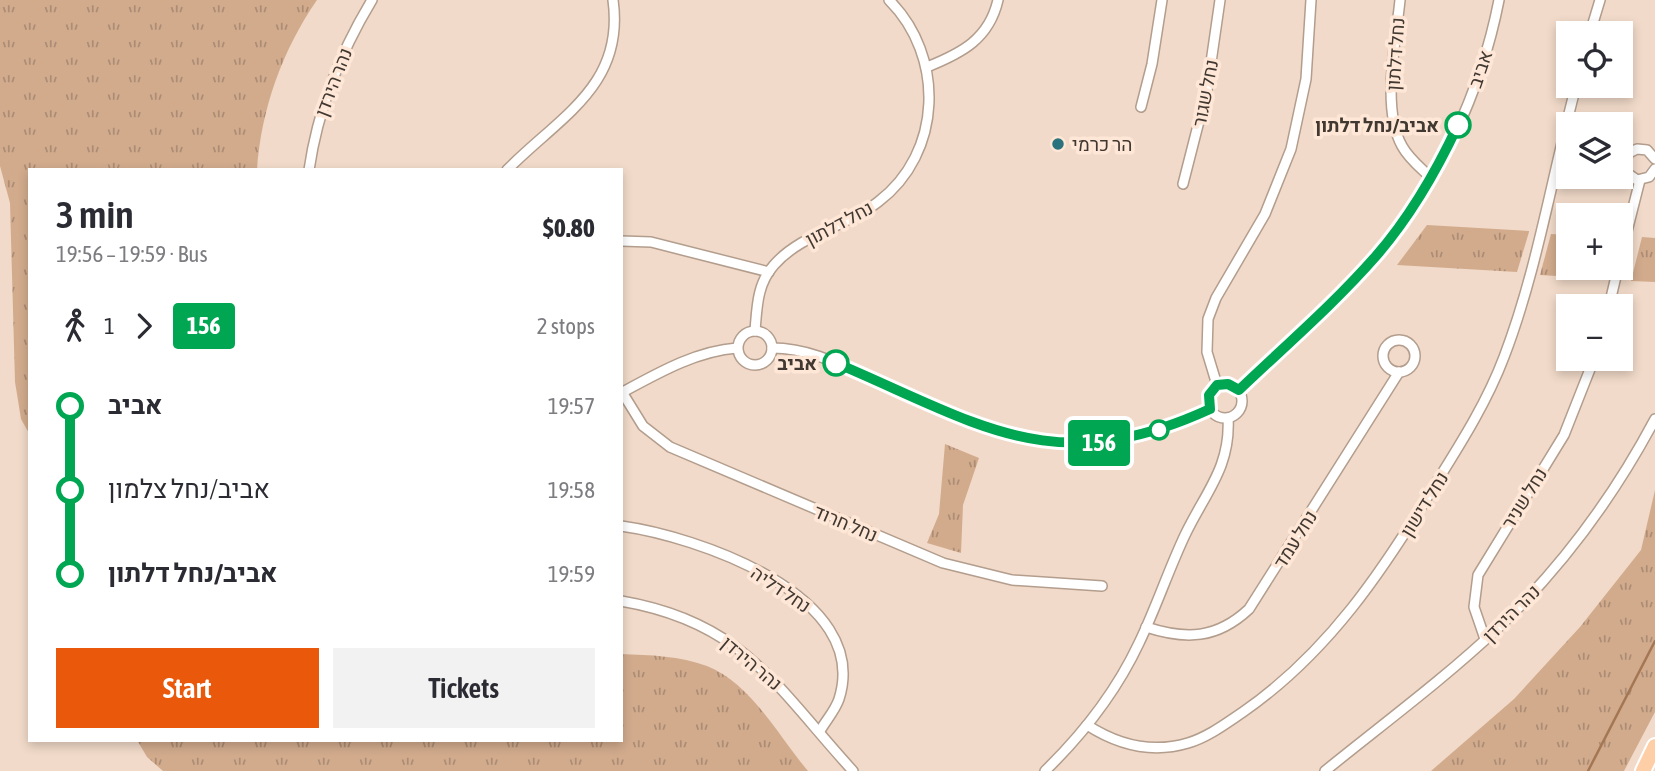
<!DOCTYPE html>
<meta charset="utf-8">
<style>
:root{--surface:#fff;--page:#f2f2f3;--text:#2b2b33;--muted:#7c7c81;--accent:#ea580c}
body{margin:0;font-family:"Asap Condensed",Heebo,sans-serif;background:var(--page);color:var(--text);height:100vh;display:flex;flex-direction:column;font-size:26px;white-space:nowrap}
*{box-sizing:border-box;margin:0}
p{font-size:23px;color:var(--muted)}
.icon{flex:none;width:38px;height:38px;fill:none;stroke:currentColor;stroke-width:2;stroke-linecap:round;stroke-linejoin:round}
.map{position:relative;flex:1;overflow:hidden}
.side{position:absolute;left:28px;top:168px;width:595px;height:574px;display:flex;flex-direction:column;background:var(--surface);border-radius:0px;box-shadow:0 4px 10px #0003}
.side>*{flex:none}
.badge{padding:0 14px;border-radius:5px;font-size:24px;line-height:46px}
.fabs{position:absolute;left:1556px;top:21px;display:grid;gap:14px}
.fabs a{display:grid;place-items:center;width:77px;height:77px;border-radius:0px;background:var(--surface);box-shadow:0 4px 10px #0003;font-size:35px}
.map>.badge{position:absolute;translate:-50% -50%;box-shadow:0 0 0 4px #fff}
.legs{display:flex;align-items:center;gap:10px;height:77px;padding:0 28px;font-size:23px}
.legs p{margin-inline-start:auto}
.head{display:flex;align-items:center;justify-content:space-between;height:119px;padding:0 28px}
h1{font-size:38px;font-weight:600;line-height:52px}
.cta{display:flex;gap:14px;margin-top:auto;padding:14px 28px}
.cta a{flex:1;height:80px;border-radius:0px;background:var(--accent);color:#fff;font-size:28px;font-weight:600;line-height:80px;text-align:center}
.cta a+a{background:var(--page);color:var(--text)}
ul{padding:0 28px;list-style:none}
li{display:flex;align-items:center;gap:24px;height:84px;font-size:26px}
li i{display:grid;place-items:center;width:10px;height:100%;margin:0 9px;background:currentColor}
li i::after{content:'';width:18px;height:18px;margin:-9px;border:5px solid;border-radius:50%;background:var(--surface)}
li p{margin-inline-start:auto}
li:first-child i{background:linear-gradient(#0000 50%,currentColor 0)}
li:last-child i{background:linear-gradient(currentColor 50%,#0000 0)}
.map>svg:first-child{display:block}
.grass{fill:url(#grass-tufts)}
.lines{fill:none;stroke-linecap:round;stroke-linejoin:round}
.stream{stroke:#a47754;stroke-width:2.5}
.minor-casing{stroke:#b39d8d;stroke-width:12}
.primary-casing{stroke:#fff;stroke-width:18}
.minor{stroke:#fff;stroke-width:9}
.primary{stroke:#fecea6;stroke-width:14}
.line-1-casing{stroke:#fff;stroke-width:16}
.line-1{stroke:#00a651;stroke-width:10}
.stop-1-dot{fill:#fff;stroke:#00a651;stroke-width:3.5}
.poi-dot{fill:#2a727d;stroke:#fee7d6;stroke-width:2.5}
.labels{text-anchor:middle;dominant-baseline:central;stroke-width:7;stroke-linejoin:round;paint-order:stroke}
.street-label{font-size:19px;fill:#413831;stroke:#fee7d6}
.stop-label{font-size:19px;font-weight:bold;fill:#413831;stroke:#fee7d6;text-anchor:end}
.poi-label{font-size:19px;fill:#413831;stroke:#fee7d6;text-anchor:start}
</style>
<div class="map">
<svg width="1655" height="771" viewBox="0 0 1655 771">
<defs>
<pattern id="grass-tufts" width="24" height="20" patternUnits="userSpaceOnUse" patternTransform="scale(1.75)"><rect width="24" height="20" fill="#d2ab8d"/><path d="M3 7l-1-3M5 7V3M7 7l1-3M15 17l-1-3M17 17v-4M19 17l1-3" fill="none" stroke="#ac8c74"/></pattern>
</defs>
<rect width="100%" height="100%" fill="#f1dac9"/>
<g class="grass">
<path d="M 0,0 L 317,0 C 283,49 261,109 257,170 L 30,170 L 30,435 L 21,419 L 15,382 L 10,203 L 0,166 Z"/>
<path d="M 1427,225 L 1529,231 L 1529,232 L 1517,272 L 1397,265 Z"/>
<path d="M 1551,234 L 1568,235 L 1568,268 L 1611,268 L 1608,279 L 1540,275 Z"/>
<path d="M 1642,237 L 1655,238 L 1655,282 L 1631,281 Z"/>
<path d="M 945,444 L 979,458 L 963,505 L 961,553 L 927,543 L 939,514 Z"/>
<path d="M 1655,490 L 1655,712 L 1624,771 L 1431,771 L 1514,699 L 1580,627 L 1641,550 Z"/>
<path d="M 621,654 C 650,655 680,656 707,666 C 751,683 779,737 808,771 L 163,771 L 147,757 L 137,740 L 621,740 Z"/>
</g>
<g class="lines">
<path class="stream" d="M 1588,771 L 1655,641"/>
<g class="minor-casing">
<g id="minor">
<path d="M 1400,0 C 1396,41 1381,108 1402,146 C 1409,159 1421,168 1431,178"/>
<path d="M 1590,33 L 1600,0"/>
<path d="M 927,67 C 962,53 989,39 998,0"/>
<path d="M 1141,107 L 1152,64 L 1162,0"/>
<path d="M 1655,159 L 1647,150 L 1637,149 L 1629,153 L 1624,164 L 1627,173 L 1637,180 L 1649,177 L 1655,169"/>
<path d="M 309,170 C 318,108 340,53 372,0"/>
<path d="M 507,170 C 559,117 625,86 613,0"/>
<path d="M 1183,184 L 1207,90 L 1220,0"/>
<path d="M 621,241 L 651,242 L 769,272"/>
<path d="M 1620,259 L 1640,180"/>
<path d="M 1609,306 L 1618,268"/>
<circle cx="755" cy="348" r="17"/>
<path d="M 755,331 C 757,307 757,284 774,265 C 801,234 846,227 878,202 C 943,153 945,56 889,0"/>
<circle cx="1399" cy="356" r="16"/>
<path d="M 772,348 C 811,348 843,366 878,382 C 1009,438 1071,474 1210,409"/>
<circle cx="1225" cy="401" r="17"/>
<path d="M 1217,385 L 1207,352 L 1208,319 L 1216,298 L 1265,214 L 1291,149 L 1306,79 L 1311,0"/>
<path d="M 1239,390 C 1285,346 1334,304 1376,256 C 1438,185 1481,92 1499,0"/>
<path d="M 622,392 L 643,426 L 670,447 L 943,563 L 1012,580 L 1102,586"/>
<path d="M 621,393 C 658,373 696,351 737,348"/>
<path d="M 621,526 C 695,536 872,595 839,699 C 835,711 826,720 820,731"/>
<path d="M 621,601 C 744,622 776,687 853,771"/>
<path d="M 1146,627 C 1186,640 1217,639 1249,609 L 1399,372"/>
<path d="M 1485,639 L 1474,607 L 1478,575 L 1564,435 L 1594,359"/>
<path d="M 1087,725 C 1118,745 1151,754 1188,743 C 1208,737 1225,724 1243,712 C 1328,653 1383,571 1436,483 C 1461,443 1487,402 1504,357 C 1537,271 1552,176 1576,86"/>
<path d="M 1045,771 C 1083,734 1116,692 1139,643 C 1156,608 1168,571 1185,535 C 1205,493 1231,467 1228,418"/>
<path d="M 1325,771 C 1383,724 1444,679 1498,628 C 1562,567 1614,496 1655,419"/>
</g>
</g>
<g class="primary-casing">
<path id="primary" d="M 1643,771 L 1655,746"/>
</g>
<use href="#minor" class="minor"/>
<use href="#primary" class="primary"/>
</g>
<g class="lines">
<g class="line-1-casing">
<path id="line-1" d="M 836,363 C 980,424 1053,481 1210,409 L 1209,395 L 1217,385 L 1228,384 L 1239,390 C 1285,346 1334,304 1376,256 C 1410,217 1436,172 1458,125"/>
</g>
<use href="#line-1" class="line-1"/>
</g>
<g class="stop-1-dot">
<circle cx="1458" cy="125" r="12"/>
<circle cx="836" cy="363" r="12"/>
<circle cx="1159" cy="430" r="9"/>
</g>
<circle class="poi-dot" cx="1058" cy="144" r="7"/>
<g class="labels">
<g class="street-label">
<text transform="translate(1395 54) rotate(-86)">נחל דלתון</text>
<text transform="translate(1480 69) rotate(-71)">אביב</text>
<text transform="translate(333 82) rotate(-69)">נהר הירדן</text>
<text transform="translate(1205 93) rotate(-79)">נחל שגור</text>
<text transform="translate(839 223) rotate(-28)">נחל דלתון</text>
<text transform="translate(1524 498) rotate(-58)">נחל שניר</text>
<text transform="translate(1424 504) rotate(-58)">נחל דישון</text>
<text transform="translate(846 523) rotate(23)">נחל חרוד</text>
<text transform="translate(1295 539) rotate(-58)">נחל עמד</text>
<text transform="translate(781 589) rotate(34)">נחל דליה</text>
<text transform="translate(1511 613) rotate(-45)">נהר הירדן</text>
<text transform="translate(752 663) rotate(40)">נהר הירדן</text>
</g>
<g class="stop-label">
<text x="1439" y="125">אביב/נחל דלתון</text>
<text x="817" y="363">אביב</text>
</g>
<g class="poi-label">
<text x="1072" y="144">הר כרמי</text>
</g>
</g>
</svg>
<div class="fabs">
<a><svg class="icon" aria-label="locate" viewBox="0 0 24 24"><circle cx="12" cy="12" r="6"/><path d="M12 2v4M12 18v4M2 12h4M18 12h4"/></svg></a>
<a><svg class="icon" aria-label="layers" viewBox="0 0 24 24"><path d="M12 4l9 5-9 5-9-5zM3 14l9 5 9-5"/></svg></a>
<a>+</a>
<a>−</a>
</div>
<b class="badge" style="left:1099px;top:443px;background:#00a651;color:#fff">156</b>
<section class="side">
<div class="head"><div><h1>3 min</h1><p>19:56 – 19:59 · Bus</p></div><b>$0.80</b></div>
<div class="legs"><svg class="icon" aria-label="walk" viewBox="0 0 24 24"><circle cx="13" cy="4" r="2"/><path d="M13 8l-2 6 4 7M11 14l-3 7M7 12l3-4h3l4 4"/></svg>1<svg class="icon" aria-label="forward" viewBox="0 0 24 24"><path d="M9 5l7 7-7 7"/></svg><b class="badge" style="background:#00a651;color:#fff">156</b><p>2 stops</p></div>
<ul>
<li><i style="color:#00a651"></i><b>אביב</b><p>19:57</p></li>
<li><i style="color:#00a651"></i><span>אביב/נחל צלמון</span><p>19:58</p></li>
<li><i style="color:#00a651"></i><b>אביב/נחל דלתון</b><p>19:59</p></li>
</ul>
<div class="cta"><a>Start</a><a>Tickets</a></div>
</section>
</div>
